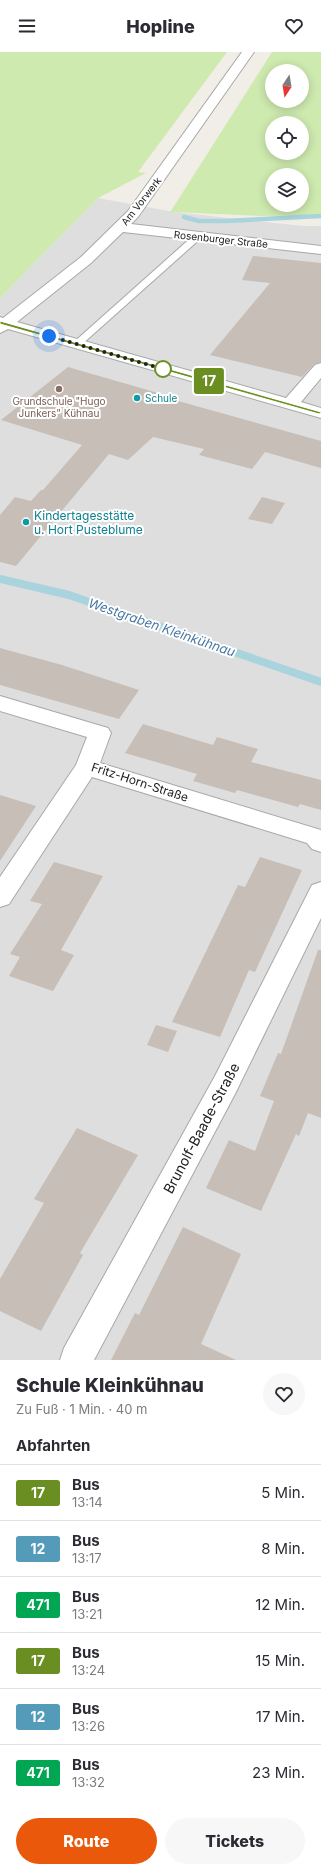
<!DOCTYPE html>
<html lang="de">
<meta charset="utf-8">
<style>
:root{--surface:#fff;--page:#f7f7f7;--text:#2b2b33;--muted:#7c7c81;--line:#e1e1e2;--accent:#ea580c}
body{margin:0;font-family:Inter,sans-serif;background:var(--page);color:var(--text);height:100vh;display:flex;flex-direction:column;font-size:15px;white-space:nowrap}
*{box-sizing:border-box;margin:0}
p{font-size:13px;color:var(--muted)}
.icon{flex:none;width:22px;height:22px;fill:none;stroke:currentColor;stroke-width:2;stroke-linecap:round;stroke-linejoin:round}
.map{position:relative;height:1308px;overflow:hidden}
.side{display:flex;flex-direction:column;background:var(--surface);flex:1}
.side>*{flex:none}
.badge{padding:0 8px;border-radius:3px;font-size:14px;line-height:26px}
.needle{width:26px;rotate:192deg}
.controls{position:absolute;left:265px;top:12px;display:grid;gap:8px}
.controls a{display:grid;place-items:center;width:44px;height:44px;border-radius:50%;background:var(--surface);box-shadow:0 2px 10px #0003;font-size:20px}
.you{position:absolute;width:20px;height:20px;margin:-10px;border:3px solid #fff;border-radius:50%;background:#1a73e8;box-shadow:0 0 0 6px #1a73e833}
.map>.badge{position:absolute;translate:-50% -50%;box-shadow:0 0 0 2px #fff}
h2{padding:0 16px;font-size:15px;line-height:36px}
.round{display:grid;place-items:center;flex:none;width:42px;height:42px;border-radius:21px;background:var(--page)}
.headline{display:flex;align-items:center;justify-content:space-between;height:68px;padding:0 16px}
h1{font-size:19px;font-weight:800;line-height:30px}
.action{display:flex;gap:8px;margin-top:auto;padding:8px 16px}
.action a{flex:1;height:46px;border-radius:24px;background:var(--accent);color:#fff;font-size:16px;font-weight:800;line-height:46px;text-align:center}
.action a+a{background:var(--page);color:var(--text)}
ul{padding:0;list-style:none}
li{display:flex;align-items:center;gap:12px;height:56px;padding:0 16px;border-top:1px solid var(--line)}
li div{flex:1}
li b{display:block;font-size:15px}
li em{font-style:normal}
li .badge{min-width:44px;font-weight:700;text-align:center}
header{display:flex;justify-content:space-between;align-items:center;height:52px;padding:0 16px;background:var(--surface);font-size:18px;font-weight:800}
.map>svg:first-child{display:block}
.residential{fill:#dfdede}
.grass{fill:#ceeaaf;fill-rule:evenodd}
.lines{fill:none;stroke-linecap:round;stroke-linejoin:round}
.stream-far1{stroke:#a9d4de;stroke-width:4.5}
.stream{stroke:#a9d4de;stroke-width:8}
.building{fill:#c6beb7}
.service-casing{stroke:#a8a8a8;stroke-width:2}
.minor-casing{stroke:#a8a8a8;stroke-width:2}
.service{fill:#fff;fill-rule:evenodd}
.minor{fill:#fff;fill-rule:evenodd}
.line{fill:#6b8e23;stroke:#fff}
.walk{stroke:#212121;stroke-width:4;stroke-dasharray:0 7.2}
.stop-dot{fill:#fff;stroke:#6b8e23;stroke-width:2}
.education-dot{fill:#8d6e63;stroke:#fff;stroke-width:1.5}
.culture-dot{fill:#0f9aa8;stroke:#fff;stroke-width:1.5}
.labels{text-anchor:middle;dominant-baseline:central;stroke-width:4;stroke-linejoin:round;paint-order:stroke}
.far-street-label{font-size:10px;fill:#212121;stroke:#fff}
.far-culture-label{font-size:10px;fill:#0d838f;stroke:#fff;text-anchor:start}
.far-education-label{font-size:10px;fill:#785e54;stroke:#fff}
.culture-label{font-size:12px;fill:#0d838f;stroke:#fff;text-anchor:start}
.street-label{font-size:12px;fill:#212121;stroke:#fff}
.water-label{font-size:13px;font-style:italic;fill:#4777a1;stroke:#fff}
.near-street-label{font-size:14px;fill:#212121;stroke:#fff}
</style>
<header><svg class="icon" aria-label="menu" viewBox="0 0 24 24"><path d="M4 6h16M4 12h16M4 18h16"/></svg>Hopline<svg class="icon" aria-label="heart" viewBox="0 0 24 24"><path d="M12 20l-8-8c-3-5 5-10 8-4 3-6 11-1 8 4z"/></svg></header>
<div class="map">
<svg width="321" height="1308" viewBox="0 0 321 1308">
<rect width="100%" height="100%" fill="#f1eee8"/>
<path class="residential" d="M 98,146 L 174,160 L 303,174 L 321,174 L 321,1308 L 0,1308 L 0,246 Z"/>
<g class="grass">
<path d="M 0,0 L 227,0 L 138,120 L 146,121 L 98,146 L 0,246 Z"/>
<path d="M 272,0 L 321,0 L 321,163 L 261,164 L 174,160 L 169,162 ZM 272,19 L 302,19 L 302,49 L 272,49 ZM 272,71 L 302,71 L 302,101 L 272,101 ZM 272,123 L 302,123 L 302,153 L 272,153 Z"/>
</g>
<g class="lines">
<path class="stream-far1" d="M 184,165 L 199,169 L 226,169 L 321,164"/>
<path class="stream" d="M 0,527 L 69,543 L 321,630"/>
</g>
<g class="building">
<path d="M 253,204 L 321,211 L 321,310 L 314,312 L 302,325 L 210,303 L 270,231 L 242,228 Z"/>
<path d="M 68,315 L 172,345 L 171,347 L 321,389 L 321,416 L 265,400 L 252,417 L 199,403 L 204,397 L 153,385 L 128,408 L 109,402 L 16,514 L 0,510 L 0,463 L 15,445 L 31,449 L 41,438 L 43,438 L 82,393 L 1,368 Z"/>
<path d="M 262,445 L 285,451 L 272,472 L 248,467 Z"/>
<path d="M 0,596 L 62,613 L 139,638 L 119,667 L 0,633 Z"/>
<path d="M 143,672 L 213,693 L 217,685 L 258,697 L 251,710 L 321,728 L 321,758 L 300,752 L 298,755 L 237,738 L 235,741 L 193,729 L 197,722 L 125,701 Z"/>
<path d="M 0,743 L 36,754 L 0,809 Z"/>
<path d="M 260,805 L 302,818 L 255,920 L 249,918 L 220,985 L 172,970 L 238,833 L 245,835 Z"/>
<path d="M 54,810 L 103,824 L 61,898 L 74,903 L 53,939 L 9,924 L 20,905 L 10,902 L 42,852 L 30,849 Z"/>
<path d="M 318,898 L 321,898 L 321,1066 L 308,1061 L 299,1084 L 296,1082 L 261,1159 L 206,1136 L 229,1088 L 255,1099 L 274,1049 L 260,1044 L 278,1001 L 281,1002 Z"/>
<path d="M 156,973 L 177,979 L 168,1000 L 147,993 Z"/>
<path d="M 77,1076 L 138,1103 L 80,1201 L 83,1203 L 41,1279 L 0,1259 L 0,1227 L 44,1151 L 34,1147 Z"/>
<path d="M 183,1175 L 241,1202 L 201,1292 L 236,1308 L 111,1308 L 135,1261 L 139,1263 Z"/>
</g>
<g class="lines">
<g class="service-casing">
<path id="service" d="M 197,182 L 200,183 L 200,187 L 80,294 L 74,294 L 72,292 L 74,290 L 194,183 Z"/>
</g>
<g class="minor-casing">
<g id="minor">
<path d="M 242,0 L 254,0 L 138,165 L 131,172 L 321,194 L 321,202 L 123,180 L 91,211 L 17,270 L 286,346 L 315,313 L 321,311 L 321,326 L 301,350 L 321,356 L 321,366 L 8,277 L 0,281 L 0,265 L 3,266 L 81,205 L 128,159 Z"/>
<path d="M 0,644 L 108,676 L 111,681 L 100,711 L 321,778 L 321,800 L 312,797 L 307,791 L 92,725 L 9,852 L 0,855 L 0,825 L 76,713 L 87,685 L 0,659 Z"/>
<path d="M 321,830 L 321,866 L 235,1042 L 94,1308 L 60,1308 L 64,1296 L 215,1024 L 312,833 Z"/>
</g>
</g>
<use href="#service" class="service"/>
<use href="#minor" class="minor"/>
</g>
<path class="line" d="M 0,269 L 321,360 L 321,361 L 319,362 L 0,272 Z"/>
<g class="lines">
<path class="walk" d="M 49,284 L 163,317"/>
</g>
<circle class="stop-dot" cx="163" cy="317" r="8"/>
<circle class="education-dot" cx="59" cy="337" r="4"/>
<g class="culture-dot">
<circle cx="137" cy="346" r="4"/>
<circle cx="26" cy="470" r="4"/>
</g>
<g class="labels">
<g class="far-street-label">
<text transform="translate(141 149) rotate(-52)">Am Vorwerk</text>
<text transform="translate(221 187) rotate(6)">Rosenburger Straße</text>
</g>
<g class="far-culture-label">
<text x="145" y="346">Schule</text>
</g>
<g class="far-education-label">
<text x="59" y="349">Grundschule "Hugo<tspan x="59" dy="12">Junkers" Kühnau</tspan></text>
</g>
<g class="culture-label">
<text x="34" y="463">Kindertagesstätte<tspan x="34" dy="14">u. Hort Pusteblume</tspan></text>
</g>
<g class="street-label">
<text transform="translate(140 730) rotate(18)">Fritz-Horn-Straße</text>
</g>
<g class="water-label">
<text transform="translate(162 575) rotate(19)">Westgraben Kleinkühnau</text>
</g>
<g class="near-street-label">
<text transform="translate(201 1076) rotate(-62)">Brunolf-Baade-Straße</text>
</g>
</g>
</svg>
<div class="controls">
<a><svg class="needle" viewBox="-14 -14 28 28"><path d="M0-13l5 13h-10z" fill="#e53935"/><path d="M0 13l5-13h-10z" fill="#7c7c81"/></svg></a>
<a><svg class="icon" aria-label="locate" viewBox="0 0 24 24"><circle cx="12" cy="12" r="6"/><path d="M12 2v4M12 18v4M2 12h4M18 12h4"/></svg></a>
<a><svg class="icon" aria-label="layers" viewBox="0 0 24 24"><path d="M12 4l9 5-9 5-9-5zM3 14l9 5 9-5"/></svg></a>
</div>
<div class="you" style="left:49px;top:284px"></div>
<b class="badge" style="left:209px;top:329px;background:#6b8e23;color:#fff">17</b>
</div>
<section class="side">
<div class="headline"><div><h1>Schule Kleinkühnau</h1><p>Zu Fuß · 1 Min. · 40 m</p></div><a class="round"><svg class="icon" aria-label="heart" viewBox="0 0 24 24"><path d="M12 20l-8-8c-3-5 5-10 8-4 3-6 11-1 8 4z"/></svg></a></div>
<h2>Abfahrten</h2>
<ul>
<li><span class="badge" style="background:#6b8e23;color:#fff">17</span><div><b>Bus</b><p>13:14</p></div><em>5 Min.</em></li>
<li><span class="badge" style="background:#549bb9;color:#fff">12</span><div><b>Bus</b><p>13:17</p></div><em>8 Min.</em></li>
<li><span class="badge" style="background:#00a651;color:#fff">471</span><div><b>Bus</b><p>13:21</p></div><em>12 Min.</em></li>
<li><span class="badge" style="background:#6b8e23;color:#fff">17</span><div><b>Bus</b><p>13:24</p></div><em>15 Min.</em></li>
<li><span class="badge" style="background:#549bb9;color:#fff">12</span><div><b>Bus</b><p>13:26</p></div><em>17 Min.</em></li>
<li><span class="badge" style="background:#00a651;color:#fff">471</span><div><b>Bus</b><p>13:32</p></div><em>23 Min.</em></li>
</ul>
<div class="action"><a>Route</a><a>Tickets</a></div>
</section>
